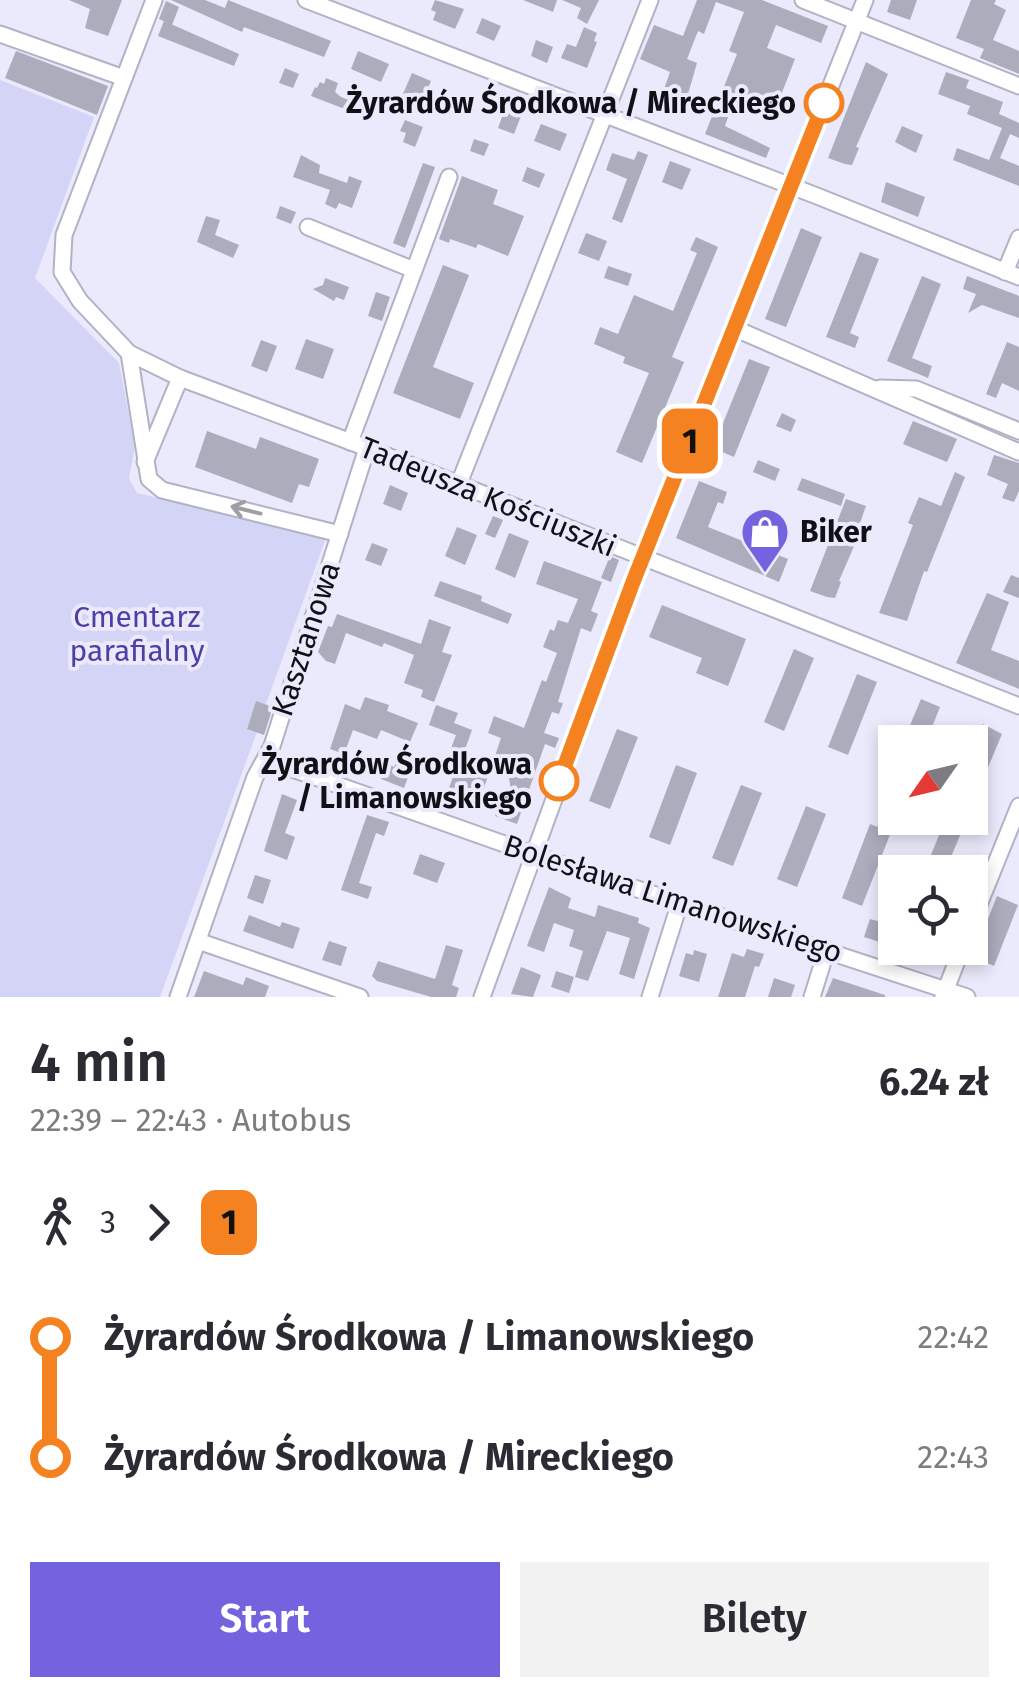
<!DOCTYPE html>
<html lang="pl">
<meta charset="utf-8">
<style>
:root{--surface:#fff;--page:#f2f2f3;--text:#2b2b33;--muted:#7c7c81;--accent:#7363de}
body{margin:0;font-family:"Fira Sans",sans-serif;background:var(--page);color:var(--text);height:100vh;display:flex;flex-direction:column;font-size:38px;white-space:nowrap}
*{box-sizing:border-box;margin:0}
p{font-size:32px;color:var(--muted)}
.icon{flex:none;width:55px;height:55px;fill:none;stroke:currentColor;stroke-width:2;stroke-linecap:round;stroke-linejoin:round}
.map{position:relative;height:997px;overflow:hidden}
.drawer{display:flex;flex-direction:column;background:var(--surface);flex:1}
.drawer>*{flex:none}
.badge{padding:0 20px;border-radius:15px;font-size:35px;line-height:65px}
.needle{width:65px;rotate:236deg}
.tools{position:absolute;left:878px;top:725px;display:grid;gap:20px}
.tools a{display:grid;place-items:center;width:110px;height:110px;border-radius:0px;background:var(--surface);box-shadow:0 5px 15px #0003;font-size:50px}
.map>.badge{position:absolute;translate:-50% -50%;box-shadow:0 0 0 5px #fff}
.legs{display:flex;align-items:center;gap:15px;height:110px;padding:0 30px;font-size:32px}
.legs p{margin-inline-start:auto}
.summary{display:flex;align-items:center;justify-content:space-between;height:170px;padding:0 30px}
h1{font-size:55px;font-weight:600;line-height:75px}
.cta{display:flex;gap:20px;margin-top:auto;padding:20px 30px}
.cta a{flex:1;height:115px;border-radius:0px;background:var(--accent);color:#fff;font-size:40px;font-weight:600;line-height:115px;text-align:center}
.cta a+a{background:var(--page);color:var(--text)}
ul{padding:0 30px;list-style:none}
li{display:flex;align-items:center;gap:35px;height:120px;font-size:38px}
li i{display:grid;place-items:center;width:15px;height:100%;margin:0 12px;background:currentColor}
li i::after{content:'';width:25px;height:25px;margin:-12px;border:8px solid;border-radius:50%;background:var(--surface)}
li p{margin-inline-start:auto}
li:first-child i{background:linear-gradient(#0000 50%,currentColor 0)}
li:last-child i{background:linear-gradient(currentColor 50%,#0000 0)}
.map>svg:first-child{display:block}
.green{fill:#d4d4f7}
.building{fill:#abacbc}
.lines{fill:none;stroke-linecap:round;stroke-linejoin:round}
.minor-casing{stroke:#b1b2c3;stroke-width:19}
.minor{stroke:#fff;stroke-width:15}
.oneway{stroke:#9f9fa2}
.line-1-casing{stroke:#fff;stroke-width:22}
.line-1{stroke:#f58220;stroke-width:15}
.stop-1-dot{fill:#fff;stroke:#f58220;stroke-width:5}
.labels{text-anchor:middle;dominant-baseline:central;stroke-width:8;stroke-linejoin:round;paint-order:stroke}
.stop-label{font-size:30px;font-weight:bold;fill:#101016;stroke:#eaeafc;text-anchor:end}
.street-label{font-size:30px;fill:#101016;stroke:#eaeafc}
.poi-label{font-size:30px;font-weight:bold;fill:#101016;stroke:#eaeafc;text-anchor:start}
.park-label{font-size:30px;fill:#4f3ea6;stroke:#eaeafc}
</style>
<div class="map">
<svg width="1019" height="997" viewBox="0 0 1019 997">
<rect width="100%" height="100%" fill="#eaeafc"/>
<path class="green" d="M 0,80 L 94,117 L 35,278 L 119,363 L 135,447 L 129,478 L 137,493 L 326,538 L 266,704 L 256,702 L 247,728 L 257,732 L 160,997 L 0,997 Z"/>
<g class="building">
<path d="M 69,0 L 122,0 L 108,36 L 85,28 L 90,9 Z"/>
<path d="M 171,0 L 205,0 L 225,8 L 228,0 L 331,41 L 324,57 L 244,27 L 242,32 Z"/>
<path d="M 435,0 L 464,9 L 455,29 L 433,20 L 436,12 L 431,10 Z"/>
<path d="M 523,0 L 557,0 L 553,12 Z"/>
<path d="M 562,0 L 599,0 L 587,24 L 577,18 L 581,8 Z"/>
<path d="M 697,0 L 762,0 L 828,26 L 821,43 L 776,25 L 767,48 L 795,59 L 776,108 L 747,97 L 743,109 L 732,105 L 725,126 L 770,148 L 766,158 L 705,134 L 737,54 L 729,51 L 744,12 L 716,2 L 704,34 L 698,31 L 687,59 L 697,63 L 686,101 L 663,92 L 670,72 L 640,59 L 654,25 L 683,36 Z"/>
<path d="M 891,0 L 917,0 L 910,20 L 887,12 Z"/>
<path d="M 971,0 L 996,0 L 994,4 L 1006,10 L 993,40 L 1019,51 L 1019,74 L 980,58 L 984,49 L 956,38 Z"/>
<path d="M 166,1 L 179,7 L 172,25 L 159,19 Z"/>
<path d="M 482,18 L 501,26 L 494,41 L 476,33 Z"/>
<path d="M 164,21 L 239,54 L 234,66 L 158,36 Z"/>
<path d="M 584,27 L 597,33 L 594,41 L 597,42 L 587,68 L 561,58 L 567,44 L 576,47 Z"/>
<path d="M 536,40 L 553,47 L 547,63 L 531,56 Z"/>
<path d="M 16,51 L 108,86 L 97,115 L 5,78 Z"/>
<path d="M 358,51 L 389,64 L 381,82 L 351,69 Z"/>
<path d="M 866,62 L 888,74 L 856,147 L 859,148 L 852,165 L 845,164 L 828,158 Z"/>
<path d="M 285,68 L 299,74 L 293,88 L 279,83 Z"/>
<path d="M 946,72 L 969,80 L 966,88 L 1003,102 L 999,114 L 1019,123 L 1019,138 L 1010,134 L 1000,158 L 1019,166 L 1019,186 L 953,160 L 957,148 L 989,160 L 1002,128 L 967,114 L 970,106 L 938,94 Z"/>
<path d="M 412,73 L 431,81 L 424,97 L 420,96 L 418,100 L 403,94 Z"/>
<path d="M 326,78 L 338,83 L 335,92 L 341,97 L 372,109 L 368,118 L 311,96 L 315,87 L 317,88 L 320,82 L 324,84 Z"/>
<path d="M 505,109 L 521,116 L 514,134 L 498,128 Z"/>
<path d="M 405,120 L 423,127 L 415,147 L 403,142 L 406,133 L 400,131 Z"/>
<path d="M 541,124 L 567,134 L 560,151 L 534,141 Z"/>
<path d="M 902,126 L 923,135 L 916,153 L 895,142 Z"/>
<path d="M 474,139 L 489,144 L 484,156 L 470,151 Z"/>
<path d="M 638,151 L 648,155 L 622,223 L 612,219 L 627,179 L 606,170 L 612,153 L 634,160 Z"/>
<path d="M 301,155 L 320,165 L 319,173 L 347,183 L 349,176 L 362,181 L 352,208 L 339,203 L 336,209 L 325,204 L 330,190 L 293,177 Z"/>
<path d="M 670,161 L 691,169 L 682,190 L 662,182 Z"/>
<path d="M 423,163 L 435,167 L 405,248 L 393,243 Z"/>
<path d="M 527,167 L 545,174 L 539,188 L 522,181 Z"/>
<path d="M 462,176 L 498,190 L 493,204 L 524,216 L 508,256 L 478,244 L 476,248 L 450,239 L 449,243 L 439,239 Z"/>
<path d="M 886,182 L 925,197 L 918,217 L 881,202 Z"/>
<path d="M 280,206 L 296,212 L 291,224 L 276,218 Z"/>
<path d="M 206,216 L 220,220 L 215,235 L 239,245 L 233,258 L 197,242 Z"/>
<path d="M 801,228 L 822,237 L 786,327 L 765,319 Z"/>
<path d="M 586,233 L 607,241 L 599,261 L 578,253 Z"/>
<path d="M 696,237 L 718,247 L 672,357 L 684,362 L 642,463 L 616,452 L 649,373 L 623,363 L 625,357 L 594,344 L 600,327 L 618,334 L 634,295 L 673,311 L 697,253 L 690,250 Z"/>
<path d="M 860,252 L 879,259 L 850,333 L 859,337 L 855,348 L 826,337 Z"/>
<path d="M 443,265 L 469,275 L 433,367 L 474,383 L 460,419 L 393,393 Z"/>
<path d="M 608,266 L 632,274 L 628,286 L 604,278 Z"/>
<path d="M 922,276 L 941,284 L 912,358 L 932,366 L 928,378 L 887,361 Z"/>
<path d="M 967,276 L 1019,296 L 1019,318 L 982,305 L 968,313 L 976,294 L 963,289 Z"/>
<path d="M 325,278 L 349,287 L 344,300 L 336,297 L 334,301 L 313,289 L 323,285 Z"/>
<path d="M 376,292 L 390,297 L 382,321 L 368,316 Z"/>
<path d="M 306,339 L 334,349 L 323,379 L 295,369 Z"/>
<path d="M 261,340 L 277,346 L 267,372 L 251,366 Z"/>
<path d="M 1007,342 L 1019,347 L 1019,391 L 1002,383 L 996,398 L 986,394 Z"/>
<path d="M 749,359 L 770,367 L 734,457 L 713,448 Z"/>
<path d="M 782,413 L 796,420 L 791,432 L 776,426 Z"/>
<path d="M 913,421 L 957,439 L 947,462 L 903,444 Z"/>
<path d="M 207,431 L 256,449 L 260,437 L 319,459 L 309,487 L 299,484 L 292,503 L 195,467 Z"/>
<path d="M 994,455 L 1019,463 L 1019,491 L 1014,502 L 1002,498 L 1008,484 L 987,475 Z"/>
<path d="M 758,460 L 780,469 L 775,481 L 753,472 Z"/>
<path d="M 955,472 L 965,477 L 927,572 L 924,571 L 907,621 L 879,613 L 913,525 L 908,523 L 919,497 L 941,506 Z"/>
<path d="M 802,478 L 845,494 L 841,506 L 797,490 Z"/>
<path d="M 699,481 L 727,492 L 723,504 L 718,502 L 708,527 L 788,559 L 779,582 L 676,538 Z"/>
<path d="M 390,485 L 408,493 L 401,511 L 383,504 Z"/>
<path d="M 846,499 L 866,506 L 858,529 L 861,530 L 839,581 L 841,582 L 835,598 L 827,597 L 810,591 Z"/>
<path d="M 493,516 L 503,520 L 495,538 L 485,534 Z"/>
<path d="M 457,527 L 477,535 L 465,565 L 445,556 Z"/>
<path d="M 509,533 L 529,541 L 515,578 L 495,569 Z"/>
<path d="M 372,543 L 388,549 L 381,566 L 365,560 Z"/>
<path d="M 610,556 L 619,560 L 611,582 L 601,578 Z"/>
<path d="M 544,561 L 602,582 L 591,611 L 598,614 L 591,632 L 581,628 L 558,702 L 563,703 L 559,714 L 552,712 L 544,733 L 559,738 L 555,748 L 545,744 L 517,824 L 495,816 L 504,793 L 512,796 L 508,772 L 499,769 L 503,759 L 495,756 L 501,738 L 488,733 L 494,716 L 524,728 L 542,680 L 546,682 L 557,653 L 543,647 L 550,629 L 554,631 L 558,620 L 568,623 L 578,599 L 536,584 Z"/>
<path d="M 1011,575 L 1019,578 L 1019,598 L 1003,592 Z"/>
<path d="M 440,581 L 482,596 L 481,601 L 512,614 L 508,624 L 434,596 Z"/>
<path d="M 987,593 L 1009,602 L 991,650 L 1019,661 L 1019,689 L 956,663 Z"/>
<path d="M 662,605 L 746,639 L 728,686 L 696,673 L 702,658 L 649,637 Z"/>
<path d="M 337,614 L 421,644 L 429,619 L 451,627 L 442,652 L 452,655 L 434,702 L 421,697 L 423,690 L 404,683 L 414,655 L 384,643 L 382,647 L 346,633 L 335,664 L 326,661 L 318,652 L 328,626 L 332,627 Z"/>
<path d="M 794,649 L 814,658 L 784,731 L 764,722 Z"/>
<path d="M 857,674 L 877,682 L 848,755 L 828,747 Z"/>
<path d="M 365,697 L 389,705 L 387,711 L 418,723 L 410,742 L 381,730 L 377,739 L 353,730 L 344,754 L 330,749 L 345,704 L 360,710 Z"/>
<path d="M 921,699 L 940,707 L 926,742 L 903,742 Z"/>
<path d="M 256,701 L 273,707 L 264,735 L 247,729 Z"/>
<path d="M 436,705 L 458,713 L 454,723 L 472,730 L 459,766 L 488,776 L 481,797 L 467,792 L 461,808 L 444,802 L 455,771 L 444,767 L 456,735 L 429,725 Z"/>
<path d="M 983,724 L 1002,734 L 971,808 L 970,756 Z"/>
<path d="M 617,729 L 638,737 L 610,809 L 589,801 Z"/>
<path d="M 396,763 L 411,769 L 404,788 L 381,779 L 387,764 L 394,767 Z"/>
<path d="M 676,765 L 697,773 L 670,845 L 649,837 Z"/>
<path d="M 741,785 L 762,793 L 733,866 L 712,858 Z"/>
<path d="M 282,794 L 297,800 L 285,833 L 295,837 L 287,860 L 264,851 Z"/>
<path d="M 806,806 L 826,814 L 797,887 L 777,879 Z"/>
<path d="M 367,815 L 389,822 L 384,836 L 376,833 L 359,883 L 372,887 L 368,899 L 341,890 Z"/>
<path d="M 946,818 L 967,818 L 945,872 L 924,872 Z"/>
<path d="M 870,824 L 891,832 L 862,906 L 842,898 Z"/>
<path d="M 420,854 L 445,863 L 437,883 L 413,874 Z"/>
<path d="M 255,875 L 271,880 L 263,904 L 247,898 Z"/>
<path d="M 549,887 L 571,898 L 568,908 L 595,917 L 598,905 L 639,918 L 638,923 L 650,928 L 634,979 L 619,974 L 630,938 L 607,931 L 588,981 L 575,977 L 583,951 L 569,946 L 574,930 L 554,923 L 544,952 L 527,946 Z"/>
<path d="M 997,896 L 1018,905 L 994,966 L 973,957 Z"/>
<path d="M 249,915 L 280,927 L 282,922 L 300,928 L 293,949 L 243,931 Z"/>
<path d="M 870,919 L 892,925 L 886,944 L 864,937 Z"/>
<path d="M 329,941 L 347,947 L 341,966 L 322,960 Z"/>
<path d="M 446,945 L 463,950 L 452,985 L 459,988 L 456,997 L 431,997 L 377,981 L 372,976 L 378,961 L 435,979 Z"/>
<path d="M 747,949 L 764,954 L 759,967 L 755,966 L 745,997 L 718,997 L 732,953 L 744,957 Z"/>
<path d="M 694,950 L 707,954 L 699,982 L 679,976 L 686,953 L 693,955 Z"/>
<path d="M 521,967 L 541,975 L 533,997 L 511,994 Z"/>
<path d="M 204,971 L 243,985 L 246,977 L 269,986 L 265,997 L 194,997 Z"/>
<path d="M 556,971 L 574,977 L 569,993 L 551,987 Z"/>
<path d="M 774,978 L 795,985 L 791,997 L 768,997 Z"/>
<path d="M 833,978 L 885,995 L 885,997 L 825,997 Z"/>
</g>
<g class="lines">
<g class="minor-casing">
<g id="minor">
<path d="M 154,0 L 64,235 L 62,272 L 80,301 L 129,353 L 180,378 L 367,448 L 1019,706"/>
<path d="M 306,0 L 817,196 L 1019,277"/>
<path d="M 803,0 L 1019,86"/>
<path d="M 0,34 L 124,78"/>
<path d="M 308,227 L 414,270"/>
<path d="M 1005,272 L 1019,238"/>
<path d="M 736,329 L 1019,452"/>
<path d="M 129,353 L 149,479 L 162,490 L 340,534"/>
<path d="M 880,388 L 916,389 L 1019,431"/>
<path d="M 350,442 L 449,177"/>
<path d="M 145,462 L 180,378"/>
<path d="M 458,486 L 650,0"/>
<path d="M 267,760 L 558,863 L 967,997"/>
<path d="M 970,927 L 1019,806"/>
<path d="M 198,941 L 360,997"/>
<path d="M 178,997 L 255,777 L 272,746 L 367,448"/>
<path d="M 482,997 L 633,582 L 865,0"/>
<path d="M 650,997 L 680,902"/>
<path d="M 812,997 L 827,949"/>
<path d="M 943,997 L 962,948"/>
</g>
</g>
<use href="#minor" class="minor"/>
</g>
<defs><path id="oneway-shaft" d="M-6 0H5M1.5-3L5.5 0L1.5 3" fill="none" stroke-width="1.6" stroke-linecap="round" stroke-linejoin="round" transform="scale(2.5)"/></defs>
<use class="oneway" href="#oneway-shaft" transform="translate(246 510) rotate(-166)"/>
<g class="lines">
<g class="line-1-casing">
<path id="line-1" d="M 559,781 L 633,582 L 824,103"/>
</g>
<use href="#line-1" class="line-1"/>
</g>
<defs>
<g id="shop-pin" transform="scale(2.5)"><path d="M0 17L-7.5 6A9.5 9.5 0 1 1 7.5 6Z" fill="#7363de" stroke="#eaeafc"/><path d="M-5-2.5h2.3a2.7 3.5 0 0 1 5.4 0H5L5.5 6h-11ZM-1.5-2.5h3a1.5 2.3 0 0 0-3 0Z" fill="#fff"/></g>
</defs>
<g fill-rule="evenodd">
<use href="#shop-pin" x="765" y="532"/>
</g>
<g class="stop-1-dot">
<circle cx="824" cy="103" r="18"/>
<circle cx="559" cy="781" r="18"/>
</g>
<g class="labels">
<g class="stop-label">
<text x="796" y="103">Żyrardów Środkowa / Mireckiego</text>
<text x="532" y="764">Żyrardów Środkowa<tspan x="532" dy="34">/ Limanowskiego</tspan></text>
</g>
<g class="street-label">
<text transform="translate(488 497) rotate(22)">Tadeusza Kościuszki</text>
<text transform="translate(306 639) rotate(-72)">Kasztanowa</text>
<text transform="translate(673 899) rotate(18)">Bolesława Limanowskiego</text>
</g>
<g class="poi-label">
<text x="800" y="532">Biker</text>
</g>
<g class="park-label">
<text x="137" y="617">Cmentarz<tspan x="137" dy="34">parafialny</tspan></text>
</g>
</g>
</svg>
<div class="tools">
<a><svg class="needle" viewBox="-14 -14 28 28"><path d="M0-13l5 13h-10z" fill="#e53935"/><path d="M0 13l5-13h-10z" fill="#7c7c81"/></svg></a>
<a><svg class="icon" aria-label="locate" viewBox="0 0 24 24"><circle cx="12" cy="12" r="6"/><path d="M12 2v4M12 18v4M2 12h4M18 12h4"/></svg></a>
</div>
<b class="badge" style="left:690px;top:441px;background:#f58220;color:#111">1</b>
</div>
<section class="drawer">
<div class="summary"><div><h1>4 min</h1><p>22:39 – 22:43 · Autobus</p></div><b>6.24 zł</b></div>
<div class="legs"><svg class="icon" aria-label="walk" viewBox="0 0 24 24"><circle cx="13" cy="4" r="2"/><path d="M13 8l-2 6 4 7M11 14l-3 7M7 12l3-4h3l4 4"/></svg>3<svg class="icon" aria-label="forward" viewBox="0 0 24 24"><path d="M9 5l7 7-7 7"/></svg><b class="badge" style="background:#f58220;color:#111">1</b></div>
<ul>
<li><i style="color:#f58220"></i><b>Żyrardów Środkowa / Limanowskiego</b><p>22:42</p></li>
<li><i style="color:#f58220"></i><b>Żyrardów Środkowa / Mireckiego</b><p>22:43</p></li>
</ul>
<div class="cta"><a>Start</a><a>Bilety</a></div>
</section>
